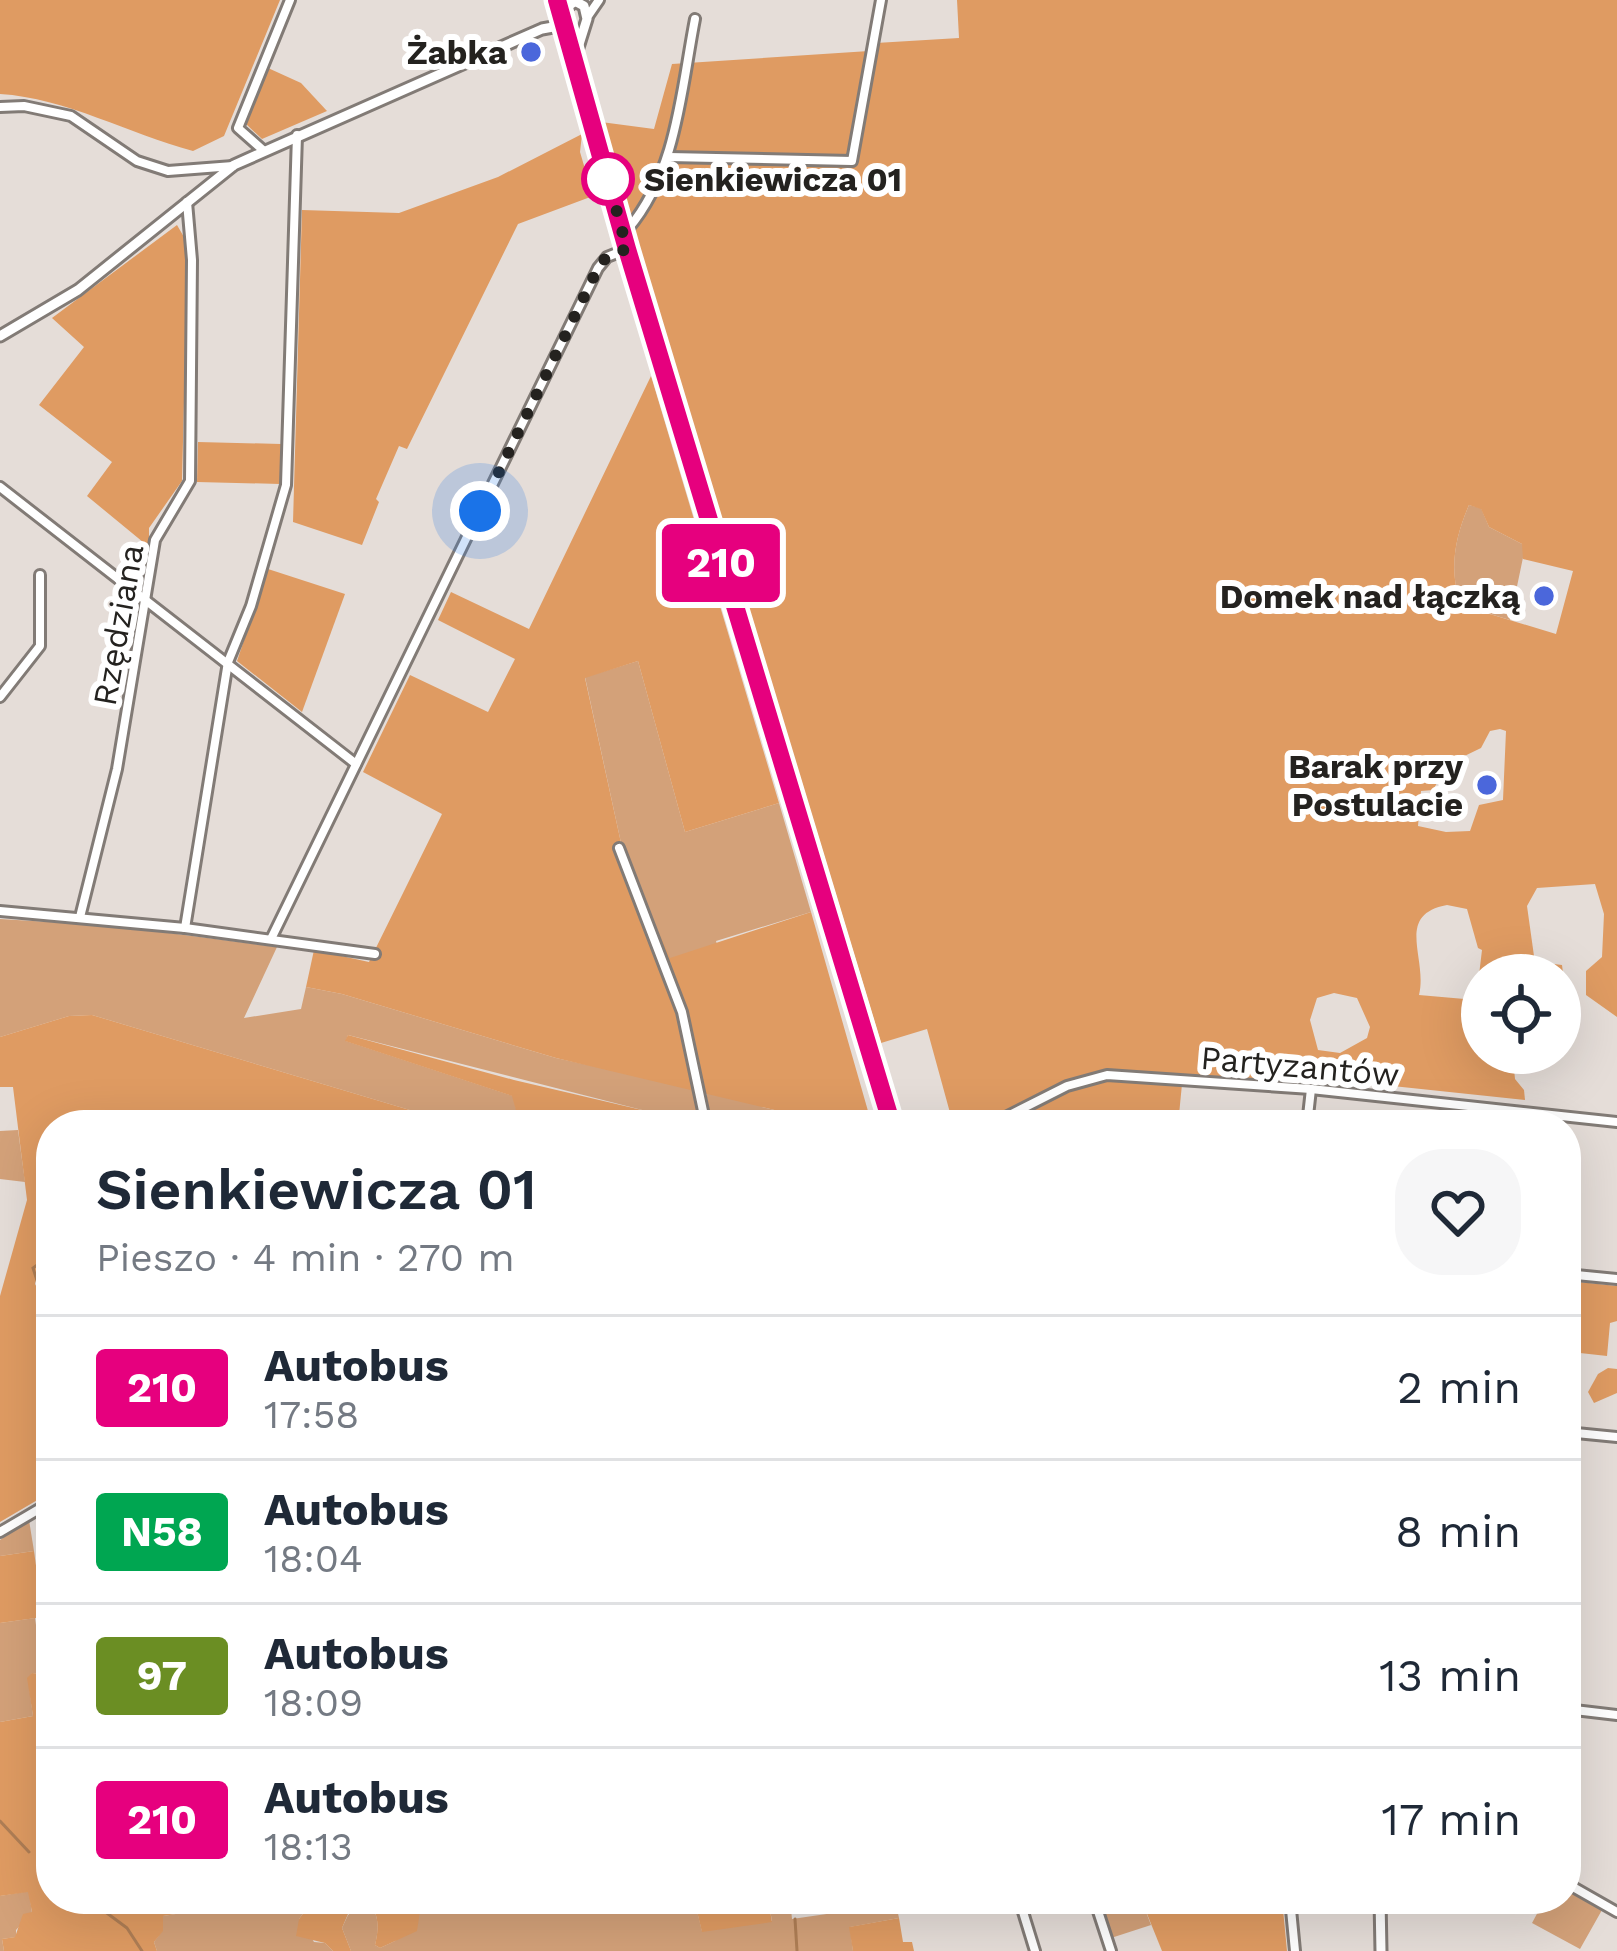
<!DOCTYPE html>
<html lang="pl">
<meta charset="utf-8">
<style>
:root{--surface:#fff;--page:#f6f6f7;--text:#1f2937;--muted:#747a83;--line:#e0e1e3}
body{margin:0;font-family:"Work Sans",sans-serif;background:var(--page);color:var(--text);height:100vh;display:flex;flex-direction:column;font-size:45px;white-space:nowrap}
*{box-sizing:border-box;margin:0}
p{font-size:39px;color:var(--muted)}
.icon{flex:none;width:66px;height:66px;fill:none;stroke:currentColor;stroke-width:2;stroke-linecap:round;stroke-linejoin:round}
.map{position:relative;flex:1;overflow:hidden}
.panel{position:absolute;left:36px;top:1110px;width:1545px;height:804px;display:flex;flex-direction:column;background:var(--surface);border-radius:48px;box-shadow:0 12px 48px #0002}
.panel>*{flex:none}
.badge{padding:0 24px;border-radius:9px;font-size:42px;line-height:78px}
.fabs{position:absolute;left:1461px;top:954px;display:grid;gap:24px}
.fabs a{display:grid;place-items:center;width:120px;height:120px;border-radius:50%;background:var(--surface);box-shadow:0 12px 48px #0002;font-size:60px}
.you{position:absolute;width:60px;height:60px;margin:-30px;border:9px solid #fff;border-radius:50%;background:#1a73e8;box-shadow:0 0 0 18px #1a73e833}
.map>.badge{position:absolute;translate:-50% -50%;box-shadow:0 0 0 6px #fff}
.round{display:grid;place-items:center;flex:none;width:126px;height:126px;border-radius:48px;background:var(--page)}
.overview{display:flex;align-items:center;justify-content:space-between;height:204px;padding:0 60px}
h1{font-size:57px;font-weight:600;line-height:90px}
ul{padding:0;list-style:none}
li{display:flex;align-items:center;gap:36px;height:144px;padding:0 60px;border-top:3px solid var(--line)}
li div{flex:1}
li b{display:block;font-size:45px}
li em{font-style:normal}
li .badge{min-width:132px;font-weight:700;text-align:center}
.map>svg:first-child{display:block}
.green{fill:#d3a179}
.forest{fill:#df9b62;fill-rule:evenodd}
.water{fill:#eba56c;stroke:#af7e55;stroke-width:3}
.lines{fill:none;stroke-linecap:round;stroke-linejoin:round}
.stream{stroke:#af7e55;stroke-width:3}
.minor-casing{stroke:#827b76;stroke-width:14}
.tertiary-casing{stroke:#827b76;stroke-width:15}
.minor{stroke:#fff;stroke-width:8}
.tertiary{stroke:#fff;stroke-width:9}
.line-casing{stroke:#fff;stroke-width:27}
.line{stroke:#e6007e;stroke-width:18}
.walk{stroke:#24221f;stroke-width:12;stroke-dasharray:0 21.6}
.poi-dot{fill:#4b67db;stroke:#fff;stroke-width:4.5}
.stop-dot{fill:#fff;stroke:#e6007e;stroke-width:6}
.labels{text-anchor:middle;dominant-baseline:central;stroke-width:12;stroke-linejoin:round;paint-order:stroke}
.poi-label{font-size:33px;font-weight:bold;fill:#24221f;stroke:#fff;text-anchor:end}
.stop-label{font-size:33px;font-weight:bold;fill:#24221f;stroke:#fff;text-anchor:start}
.street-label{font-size:33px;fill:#24221f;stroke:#fff}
</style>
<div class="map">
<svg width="1617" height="1951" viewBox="0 0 1617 1951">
<rect width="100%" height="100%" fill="#e5ddd8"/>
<g class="green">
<path d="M 1469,505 L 1481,508 L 1489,527 L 1522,544 L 1525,548 L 1510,620 L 1470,608 L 1459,599 C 1449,566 1456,535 1469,505 Z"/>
<path d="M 638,661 L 685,832 L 779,803 L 811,912 L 716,941 L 762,1107 L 837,1125 L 711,1125 L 706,1091 L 702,1090 L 623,852 L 585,677 Z"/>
<path d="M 0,919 L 115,926 L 277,947 L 244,1018 L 301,1009 L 306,987 L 342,994 L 556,1058 L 694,1088 L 701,1125 L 348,1035 L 346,1041 L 513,1096 L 520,1125 L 460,1125 L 92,1015 L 69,1016 L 0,1037 Z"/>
<path d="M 18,1130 L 25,1182 L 0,1179 L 0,1131 Z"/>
<path d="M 29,1520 L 34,1551 L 0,1556 L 0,1540 Z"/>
<path d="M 35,1618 L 43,1674 L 32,1673 L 29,1686 L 33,1716 L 0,1722 L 0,1623 Z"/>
<path d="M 1566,1889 L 1602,1910 L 1580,1949 L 1532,1923 L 1545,1899 L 1566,1899 Z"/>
<path d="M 29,1891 L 32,1913 L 16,1930 L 16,1937 L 2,1939 L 4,1951 L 0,1951 L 0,1896 Z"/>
<path d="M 195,1899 L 314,1899 L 299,1919 L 314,1942 L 325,1943 L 333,1951 L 157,1951 L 154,1942 L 162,1931 L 163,1916 L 195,1911 Z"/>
<path d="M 446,1899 L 694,1899 L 702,1931 L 772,1921 L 768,1899 L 790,1899 L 792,1919 L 896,1904 L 899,1918 L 850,1927 L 853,1951 L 351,1951 L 342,1928 L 348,1915 L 366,1901 C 380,1912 379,1929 375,1945 L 380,1948 L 395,1941 L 420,1912 Z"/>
<path d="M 1098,1899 L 1141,1899 L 1151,1925 L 1111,1938 Z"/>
</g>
<g class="forest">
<path d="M 0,0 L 280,0 L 224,136 L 193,151 C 129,134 66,98 0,94 Z"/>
<path d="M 957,0 L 1617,0 L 1617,1017 L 1586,995 L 1586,971 L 1602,957 L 1604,914 L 1595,884 L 1537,888 L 1527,906 L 1534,956 L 1538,962 L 1562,965 L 1565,989 L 1560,1001 L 1560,975 L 1482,975 L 1482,1053 L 1531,1053 L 1513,1059 L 1515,1079 L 1524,1090 L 1525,1100 L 1317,1078 L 1315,1083 L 1106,1071 L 1070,1082 L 985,1125 L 943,1125 L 952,1120 L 927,1029 L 881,1043 L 601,122 L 654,129 L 672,64 L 869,51 L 876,43 L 959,38 ZM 1469,505 L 1481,509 L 1489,527 L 1522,544 L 1523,559 L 1573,571 L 1556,634 L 1470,608 L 1459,599 C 1449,566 1456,535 1469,505 ZM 1500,729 L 1506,731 L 1503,800 L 1479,805 L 1470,831 L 1446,832 L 1418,826 L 1421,791 L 1433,790 L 1448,764 L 1481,748 L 1490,731 ZM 1447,905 L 1467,909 L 1478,948 L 1482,950 L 1476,1000 L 1419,995 C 1428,958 1394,915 1447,905 ZM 1334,993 L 1357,998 L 1370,1027 L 1367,1038 L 1340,1053 L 1318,1050 L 1310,1020 L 1317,998 Z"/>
<path d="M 268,68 L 301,83 L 327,111 L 262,139 L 246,124 Z"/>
<path d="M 582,134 L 580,152 L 593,196 L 518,224 L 407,449 L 399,446 L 376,499 L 379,502 L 362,545 L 293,522 L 302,210 L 399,213 L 498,177 Z"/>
<path d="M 177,225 L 188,244 L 182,481 L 149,528 L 149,547 L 87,496 L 112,462 L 39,405 L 84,347 L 52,318 Z"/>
<path d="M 651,376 L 779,803 L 685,832 L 638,661 L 585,678 L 623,852 L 670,958 L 811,912 L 872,1125 L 837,1125 L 556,1058 L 342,994 L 306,987 L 314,950 L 369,962 L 442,814 L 363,772 L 410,675 L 488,712 L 515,659 L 438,620 L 451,592 L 529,629 Z"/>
<path d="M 198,442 L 281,444 L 280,484 L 197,482 Z"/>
<path d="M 268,569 L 345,594 L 302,712 L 237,661 Z"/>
<path d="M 92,1015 L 460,1125 L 51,1125 L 51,1255 L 40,1259 L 35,1284 L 43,1299 L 51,1301 L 51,1492 L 0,1522 L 0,1296 L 27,1200 L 13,1087 L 0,1087 L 0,1037 L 69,1016 Z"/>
<path d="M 348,1035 L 514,1080 L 693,1122 L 694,1125 L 520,1125 L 512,1096 L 345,1041 Z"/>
<path d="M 1108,1077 L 1182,1084 L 1178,1125 L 999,1125 L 1063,1091 Z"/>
<path d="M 1579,1282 L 1617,1286 L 1617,1321 L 1610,1323 L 1607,1356 L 1571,1352 Z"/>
<path d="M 1608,1368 L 1617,1369 L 1617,1393 L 1594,1403 L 1588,1392 L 1598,1374 Z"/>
<path d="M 46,1510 L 51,1529 L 50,1616 L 38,1525 L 39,1514 Z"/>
<path d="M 34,1551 L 43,1617 L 0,1623 L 0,1556 Z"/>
<path d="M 32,1673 L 43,1674 L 51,1700 L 51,1899 L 195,1899 L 196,1911 L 163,1916 L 163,1931 L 154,1942 L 157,1951 L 4,1951 L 2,1939 L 15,1937 L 23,1914 L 32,1912 L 28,1892 L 0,1896 L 0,1722 L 33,1716 L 27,1678 Z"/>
<path d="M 314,1899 L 446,1899 L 420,1911 L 417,1931 L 380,1948 L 375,1945 C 379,1929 380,1912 366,1901 L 348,1914 L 342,1928 L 351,1951 L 333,1951 L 325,1943 L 296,1936 L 299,1919 Z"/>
<path d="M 694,1899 L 768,1899 L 772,1922 L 702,1932 Z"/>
<path d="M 1141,1899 L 1282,1899 L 1287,1951 L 1162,1951 Z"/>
<path d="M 899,1918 L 903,1942 L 912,1942 L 914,1951 L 853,1951 L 849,1927 Z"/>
</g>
<path class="water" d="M 51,1255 L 51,1301 L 43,1299 L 33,1268 Z"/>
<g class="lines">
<g class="stream">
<path d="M 0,1821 L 29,1852"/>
<path d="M 39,1863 L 51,1871"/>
<path d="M 88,1899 L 127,1928 L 142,1951"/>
<path d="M 795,1919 L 797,1951"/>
</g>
<g class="minor-casing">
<g id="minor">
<path d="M 588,16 L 599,0"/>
<path d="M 0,107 L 24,106 L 71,116 L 137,161 L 168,171 L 233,166"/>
<path d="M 264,151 L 238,128 L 290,0"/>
<path d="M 669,157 L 852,161 L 881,0"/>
<path d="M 628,229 C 677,171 681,91 695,19"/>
<path d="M 0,487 L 356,764"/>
<path d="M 0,697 L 40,646 L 40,575"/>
<path d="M 619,848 L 682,1012 L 706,1125"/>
<path d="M 0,911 L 185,928 L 375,954"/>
<path d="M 80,917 L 117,769 L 155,540 L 190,481 L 192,260 L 187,202"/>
<path d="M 185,928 L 228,662 L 251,606 L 286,485 L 297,135"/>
<path d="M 271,939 L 598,268 L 607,257 L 627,249"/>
<path d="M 990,1125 L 1067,1086 L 1107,1075 L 1311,1089 L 1617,1122"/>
<path d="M 1307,1125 L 1311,1089"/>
<path d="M 1566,1274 L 1617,1279"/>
<path d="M 1566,1432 L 1617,1437"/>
<path d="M 0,1532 L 51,1502"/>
<path d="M 1566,1709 L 1617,1715"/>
<path d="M 1566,1883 L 1617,1912"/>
<path d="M 1019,1899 L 1035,1951"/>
<path d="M 1094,1899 L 1111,1951"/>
<path d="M 1290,1899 L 1295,1951"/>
</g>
</g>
<g class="tertiary-casing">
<g id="tertiary">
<path d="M 573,0 L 584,6 L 587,19 L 576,54"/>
<path d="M 567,27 L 627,249 L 892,1125"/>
<path d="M 567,27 L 561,11 L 574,2"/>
<path d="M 0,336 L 78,290 L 234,165 L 542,29 L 564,25"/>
<path d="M 1380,1899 L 1381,1951"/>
</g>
</g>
<use href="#minor" class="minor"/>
<use href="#tertiary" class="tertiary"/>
</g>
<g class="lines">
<g class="line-casing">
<path id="line" d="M 557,0 L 627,249 L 892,1125"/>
</g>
<use href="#line" class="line"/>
<path class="walk" d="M 480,511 L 598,268 L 607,256 L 627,249 L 608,179"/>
</g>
<g class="poi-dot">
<circle cx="531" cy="52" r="12"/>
<circle cx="1544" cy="596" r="12"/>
<circle cx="1487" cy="785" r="12"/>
</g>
<circle class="stop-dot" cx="608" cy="179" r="24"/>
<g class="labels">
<g class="poi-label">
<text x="507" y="52">Żabka</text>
<text x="1520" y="596">Domek nad łączką</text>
<text x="1463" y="766">Barak przy<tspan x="1463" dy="38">Postulacie</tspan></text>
</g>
<g class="stop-label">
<text x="644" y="179">Sienkiewicza 01</text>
</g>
<g class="street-label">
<text transform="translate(118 625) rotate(-80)">Rzędziana</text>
<text transform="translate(1300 1066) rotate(5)">Partyzantów</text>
</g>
</g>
</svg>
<div class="fabs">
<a><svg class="icon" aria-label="locate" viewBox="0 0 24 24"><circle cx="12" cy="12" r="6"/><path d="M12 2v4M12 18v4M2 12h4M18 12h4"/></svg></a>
</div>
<div class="you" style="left:480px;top:511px"></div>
<b class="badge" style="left:721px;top:563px;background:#e6007e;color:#fff">210</b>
<section class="panel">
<div class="overview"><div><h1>Sienkiewicza 01</h1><p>Pieszo · 4 min · 270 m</p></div><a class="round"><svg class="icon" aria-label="heart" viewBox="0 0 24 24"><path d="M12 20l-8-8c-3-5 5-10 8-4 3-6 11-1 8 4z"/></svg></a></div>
<ul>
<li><span class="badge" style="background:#e6007e;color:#fff">210</span><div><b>Autobus</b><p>17:58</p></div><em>2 min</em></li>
<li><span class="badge" style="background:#00a651;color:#fff">N58</span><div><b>Autobus</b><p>18:04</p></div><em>8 min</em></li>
<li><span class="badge" style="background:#6b8e23;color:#fff">97</span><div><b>Autobus</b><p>18:09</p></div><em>13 min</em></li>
<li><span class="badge" style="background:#e6007e;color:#fff">210</span><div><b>Autobus</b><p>18:13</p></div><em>17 min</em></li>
</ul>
</section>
</div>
